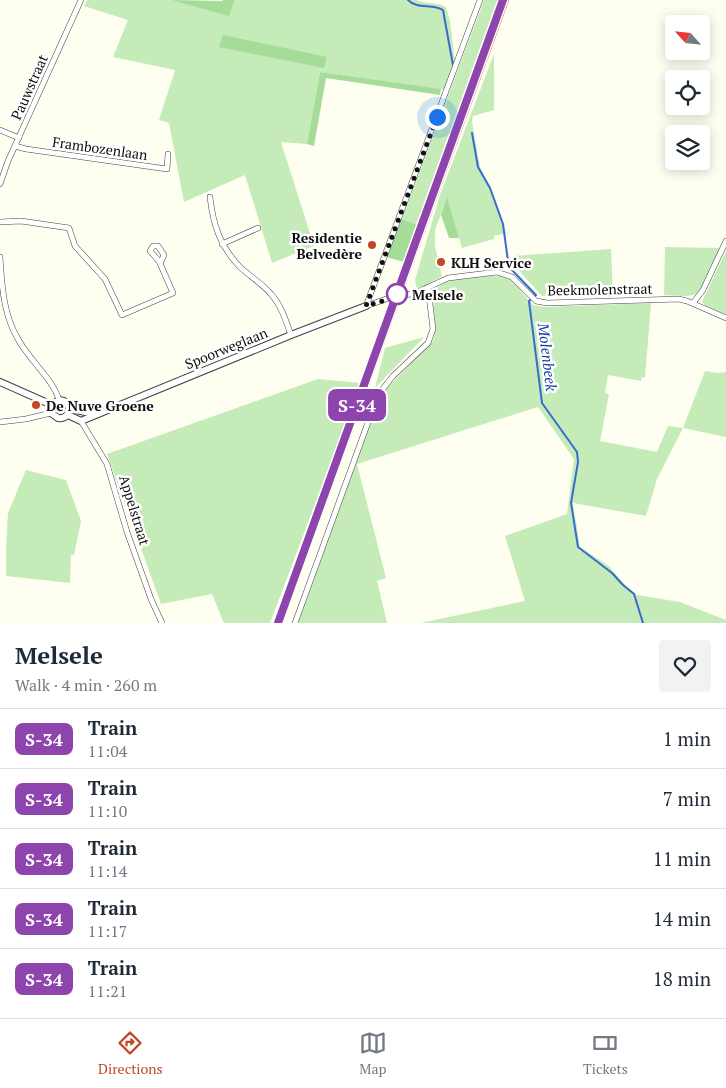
<!DOCTYPE html>
<meta charset="utf-8">
<style>
:root{--surface:#fff;--page:#f2f2f3;--text:#1f2937;--muted:#747a83;--line:#e0e1e3;--accent:#c24723}
body{margin:0;font-family:"PT Serif",serif;background:var(--page);color:var(--text);height:100vh;display:flex;flex-direction:column;font-size:19px;white-space:nowrap}
*{box-sizing:border-box;margin:0}
p{font-size:16px;color:var(--muted)}
.icon{flex:none;width:28px;height:28px;fill:none;stroke:currentColor;stroke-width:2;stroke-linecap:round;stroke-linejoin:round}
.map{position:relative;height:623px;overflow:hidden}
.panel{display:flex;flex-direction:column;background:var(--surface);flex:1}
.panel>*{flex:none}
.badge{padding:0 10px;border-radius:8px;font-size:18px;line-height:32px}
.needle{width:32px;rotate:297deg}
.fabs{position:absolute;left:665px;top:15px;display:grid;gap:10px}
.fabs a{display:grid;place-items:center;width:45px;height:45px;border-radius:5px;background:var(--surface);box-shadow:0 2px 12px #0003;font-size:25px}
.you{position:absolute;width:25px;height:25px;margin:-12px;border:4px solid #fff;border-radius:50%;background:#1a73e8;box-shadow:0 0 0 8px #1a73e833}
.map>.badge{position:absolute;translate:-50% -50%;box-shadow:0 0 0 2px #fff}
.round{display:grid;place-items:center;flex:none;width:52px;height:52px;border-radius:5px;background:var(--page)}
.overview{display:flex;align-items:center;justify-content:space-between;height:85px;padding:0 15px}
h1{font-size:24px;font-weight:700;line-height:38px}
ul{padding:0;list-style:none}
li{display:flex;align-items:center;gap:15px;height:60px;padding:0 15px;border-top:1px solid var(--line)}
li div{flex:1}
li b{display:block;font-size:19px}
li em{font-style:normal}
li .badge{min-width:55px;font-weight:700;text-align:center}
.menu{display:flex;justify-content:space-around;align-items:center;height:70px;border-top:1px solid var(--line);background:var(--surface);font-size:14px;color:var(--muted)}
.menu a{display:grid;justify-items:center;gap:2px}
.menu .active{color:var(--accent)}
.map>svg:first-child{display:block}
.green{fill:#c5ebb9}
.forest{fill:#a4dc98}
.lines{fill:none;stroke-linecap:round;stroke-linejoin:round}
.stream{stroke:#3a6bd0;stroke-width:2}
.minor-casing{stroke:#424242;stroke-width:6}
.tertiary-casing{stroke:#424242;stroke-width:8}
.minor{stroke:#fff;stroke-width:5}
.tertiary{stroke:#fff;stroke-width:6}
.rail-casing{stroke:#c24723;stroke-width:4}
.rail{stroke:#fff;stroke-width:2;stroke-dasharray:5.5;stroke-linecap:butt}
.line-casing{stroke:#fff;stroke-width:11}
.line{stroke:#8e44ad;stroke-width:8}
.walk{stroke:#0f0f0f;stroke-width:5;stroke-dasharray:0 9}
.poi-dot{fill:#c24723;stroke:#fff;stroke-width:2}
.stop-dot{fill:#fff;stroke:#8e44ad;stroke-width:2.5}
.labels{text-anchor:middle;dominant-baseline:central;stroke-width:5;stroke-linejoin:round;paint-order:stroke}
.street-label{font-size:14px;fill:#0f0f0f;stroke:#fff}
.poi-label{font-size:14px;font-weight:bold;fill:#0f0f0f;stroke:#fff;text-anchor:start}
.stop-label{font-size:14px;font-weight:bold;fill:#0f0f0f;stroke:#fff;text-anchor:start}
.water-label{font-size:15px;font-style:italic;fill:#153ea4;stroke:#fff}
</style>
<div class="map">
<svg width="726" height="623" viewBox="0 0 726 623">
<rect width="100%" height="100%" fill="#fefff1"/>
<g class="green">
<path d="M 87,0 L 171,0 L 229,15 L 235,0 L 416,0 C 426,4 437,2 446,7 L 450,21 L 455,63 L 445,90 L 320,72 L 307,144 L 281,142 L 314,246 L 272,263 L 245,175 L 184,202 L 169,123 L 159,120 L 175,70 L 113,57 L 128,20 L 84,6 Z"/>
<path d="M 484,0 L 498,0 L 417,225 L 402,219 Z"/>
<path d="M 494,54 L 494,110 L 473,116 L 472,122 L 480,167 L 495,199 L 506,233 L 494,236 L 494,239 L 462,248 L 447,198 L 435,230 L 435,246 L 442,276 L 423,287 L 417,289 L 415,280 L 440,195 Z"/>
<path d="M 665,247 L 721,248 C 716,259 705,293 693,295 C 684,297 673,295 664,295 Z"/>
<path d="M 611,249 L 613,297 L 542,296 L 512,263 L 513,256 Z"/>
<path d="M 726,251 L 726,315 L 706,306 L 702,302 Z"/>
<path d="M 500,276 L 509,279 L 515,284 L 533,305 L 544,307 L 651,303 L 645,378 L 642,377 L 641,381 L 608,375 L 605,393 L 609,394 L 600,441 L 657,452 L 668,426 L 683,428 L 705,371 L 717,373 L 726,372 L 726,437 L 683,428 L 657,479 L 646,516 L 573,503 L 580,547 L 609,566 L 623,583 L 637,595 L 680,602 L 726,620 L 726,623 L 420,623 L 525,601 L 505,536 L 567,514 L 574,459 L 538,407 L 357,464 L 386,578 L 377,581 L 387,623 L 298,623 L 355,464 L 384,391 L 433,341 C 438,327 433,313 433,299 C 432,275 485,276 500,276 Z"/>
<path d="M 424,337 L 375,388 L 385,348 Z"/>
<path d="M 318,379 L 361,383 L 270,623 L 224,623 L 212,594 L 161,604 L 107,454 Z"/>
<path d="M 26,470 L 66,480 L 81,521 L 74,555 L 71,555 L 70,583 L 6,576 L 6,547 L 8,513 Z"/>
</g>
<g class="forest">
<path d="M 171,0 L 222,1 L 223,0 L 235,0 L 229,16 Z"/>
<path d="M 223,35 L 327,57 L 324,68 L 219,47 Z"/>
<path d="M 320,72 L 441,89 L 440,95 L 326,78 L 314,146 L 307,144 Z"/>
<path d="M 447,197 L 459,238 L 449,238 L 441,215 Z"/>
<path d="M 402,219 L 417,225 L 404,262 L 386,257 Z"/>
</g>
<g class="lines">
<g class="stream">
<path d="M 408,0 C 418,10 432,3 443,10 L 453,65"/>
<path d="M 472,133 L 478,167 L 490,188 L 503,224 L 508,261 L 510,268 L 536,295 L 529,301 L 542,403 L 577,452 L 578,462 L 571,503 L 578,547 L 612,573 L 623,585 L 634,594 L 643,623"/>
</g>
<g class="minor-casing">
<g id="minor">
<path d="M 0,130 L 19,138"/>
<path d="M 15,146 L 26,149 L 167,169 L 168,154"/>
<path d="M 0,184 L 8,161 L 81,0"/>
<path d="M 210,197 C 213,224 220,246 239,266 C 249,276 262,283 271,294 C 281,305 286,321 291,335"/>
<path d="M 0,222 L 21,221 L 69,228 L 75,246 L 105,279 L 122,315 L 173,293 L 159,261 L 150,251 L 153,246 L 158,246 L 164,255 L 160,264"/>
<path d="M 222,244 L 258,228"/>
<path d="M 0,257 C 2,285 3,314 18,339 C 29,360 53,379 59,400"/>
<path d="M 693,303 L 703,290 L 726,241"/>
<path d="M 366,306 L 389,298 L 416,293 L 448,278 L 497,272 L 512,277 L 536,301 L 547,303 L 679,299 L 687,301 L 726,318"/>
<path d="M 366,306 L 480,0"/>
<path d="M 81,421 L 107,464 L 127,532 L 151,599 L 162,623"/>
<path d="M 0,422 L 26,419 L 51,413"/>
<path d="M 295,623 L 378,395 L 393,376 L 428,343 L 433,329 L 428,288"/>
</g>
</g>
<g class="tertiary-casing">
<g id="tertiary">
<path d="M 0,382 L 52,405"/>
<path d="M 69,407 C 69,415 65,419 58,418 L 51,413 L 52,405 L 59,400 L 64,401 L 72,409 L 94,414"/>
<path d="M 68,415 L 81,421 L 291,335 L 366,306"/>
</g>
</g>
<use href="#minor" class="minor"/>
<use href="#tertiary" class="tertiary"/>
<g class="rail-casing">
<path id="rail" d="M 281,623 L 507,0"/>
</g>
<use href="#rail" class="rail"/>
</g>
<g class="lines">
<g class="line-casing">
<path id="line" d="M 278,623 L 503,0"/>
</g>
<use href="#line" class="line"/>
<path class="walk" d="M 397,294 L 396,297 L 366,306 L 437,117"/>
</g>
<g class="poi-dot">
<circle cx="372" cy="245" r="5"/>
<circle cx="441" cy="262" r="5"/>
<circle cx="36" cy="405" r="5"/>
</g>
<circle class="stop-dot" cx="397" cy="294" r="10"/>
<g class="labels">
<g class="street-label">
<text transform="translate(29 87) rotate(-66)">Pauwstraat</text>
<text transform="translate(100 148) rotate(8)">Frambozenlaan</text>
<text transform="translate(600 289) rotate(-1)">Beekmolenstraat</text>
<text transform="translate(226 348) rotate(-22)">Spoorweglaan</text>
<text transform="translate(135 510) rotate(73)">Appelstraat</text>
</g>
<g class="poi-label">
<text x="362" y="237" text-anchor="end">Residentie<tspan x="362" dy="16">Belvedère</tspan></text>
<text x="451" y="262">KLH Service</text>
<text x="46" y="405">De Nuve Groene</text>
</g>
<g class="stop-label">
<text x="412" y="294">Melsele</text>
</g>
<g class="water-label">
<text transform="translate(548 357) rotate(83)">Molenbeek</text>
</g>
</g>
</svg>
<div class="fabs">
<a><svg class="needle" viewBox="-14 -14 28 28"><path d="M0-13l5 13h-10z" fill="#e53935"/><path d="M0 13l5-13h-10z" fill="#747a83"/></svg></a>
<a><svg class="icon" aria-label="locate" viewBox="0 0 24 24"><circle cx="12" cy="12" r="6"/><path d="M12 2v4M12 18v4M2 12h4M18 12h4"/></svg></a>
<a><svg class="icon" aria-label="layers" viewBox="0 0 24 24"><path d="M12 4l9 5-9 5-9-5zM3 14l9 5 9-5"/></svg></a>
</div>
<div class="you" style="left:437px;top:117px"></div>
<b class="badge" style="left:357px;top:405px;background:#8e44ad;color:#fff">S-34</b>
</div>
<section class="panel">
<div class="overview"><div><h1>Melsele</h1><p>Walk · 4 min · 260 m</p></div><a class="round"><svg class="icon" aria-label="heart" viewBox="0 0 24 24"><path d="M12 20l-8-8c-3-5 5-10 8-4 3-6 11-1 8 4z"/></svg></a></div>
<ul>
<li><span class="badge" style="background:#8e44ad;color:#fff">S-34</span><div><b>Train</b><p>11:04</p></div><em>1 min</em></li>
<li><span class="badge" style="background:#8e44ad;color:#fff">S-34</span><div><b>Train</b><p>11:10</p></div><em>7 min</em></li>
<li><span class="badge" style="background:#8e44ad;color:#fff">S-34</span><div><b>Train</b><p>11:14</p></div><em>11 min</em></li>
<li><span class="badge" style="background:#8e44ad;color:#fff">S-34</span><div><b>Train</b><p>11:17</p></div><em>14 min</em></li>
<li><span class="badge" style="background:#8e44ad;color:#fff">S-34</span><div><b>Train</b><p>11:21</p></div><em>18 min</em></li>
</ul>
</section>
<nav class="menu">
<a class="active"><svg class="icon" aria-label="directions" viewBox="0 0 24 24"><path d="M12 3l9 9-9 9-9-9zM9 14v-3h6M13 9l2 2-2 2"/></svg>Directions</a>
<a><svg class="icon" aria-label="map" viewBox="0 0 24 24"><path d="M3 6l6-2 6 2 6-2v14l-6 2-6-2-6 2zM9 4v14M15 6v14"/></svg>Map</a>
<a><svg class="icon" aria-label="tickets" viewBox="0 0 24 24"><path d="M3 7h18v10H3zM15 7v10"/></svg>Tickets</a>
</nav>
